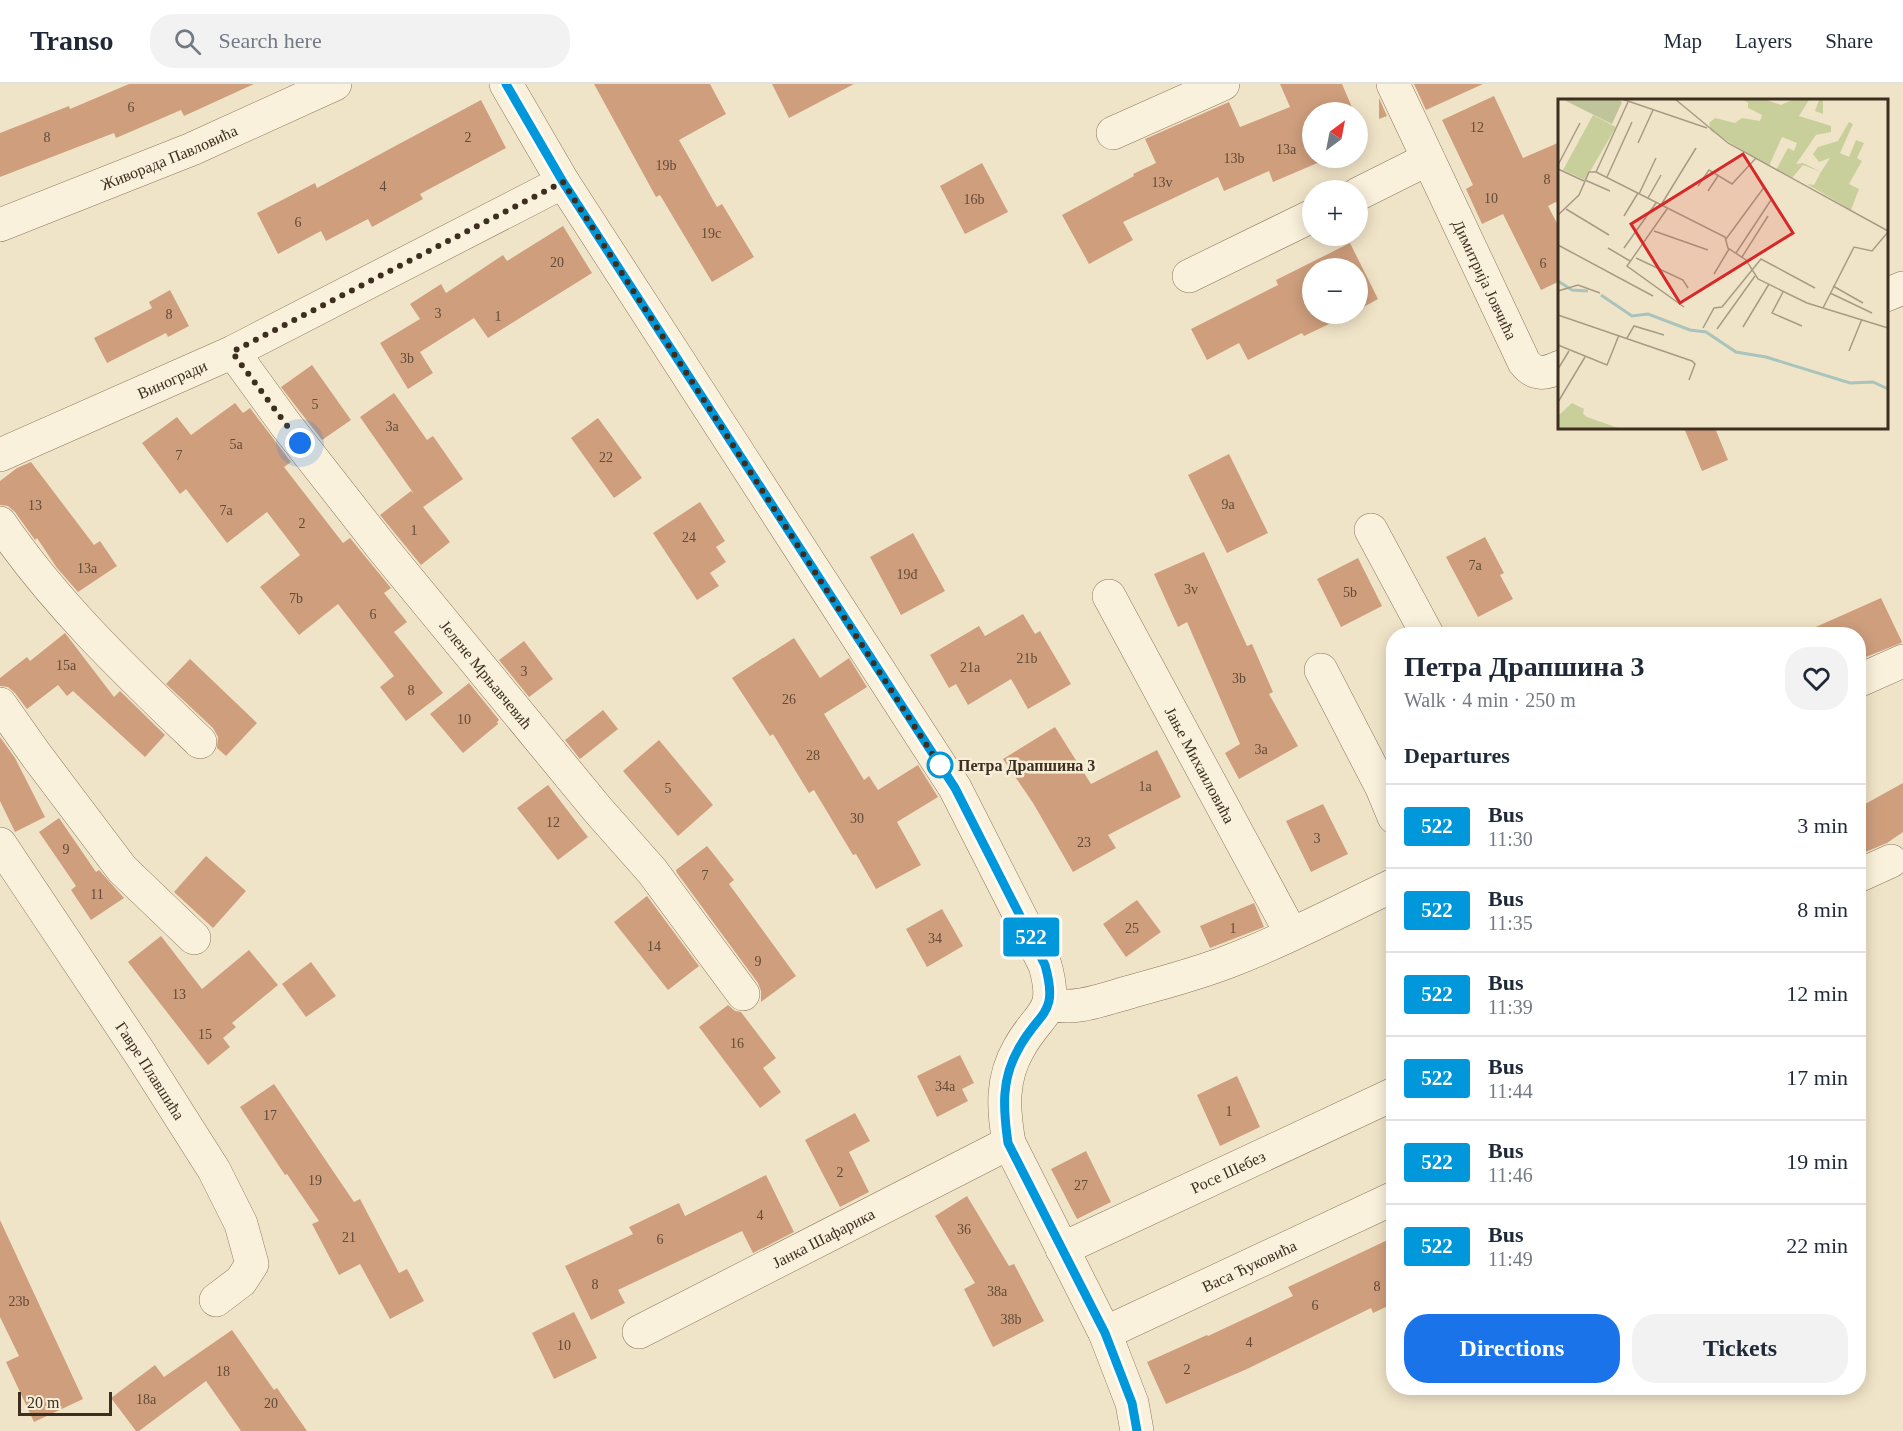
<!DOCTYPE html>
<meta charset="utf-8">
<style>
:root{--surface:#fff;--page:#f2f2f3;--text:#1f2937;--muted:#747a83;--line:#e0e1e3;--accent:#1a73e8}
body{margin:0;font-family:Georgia,serif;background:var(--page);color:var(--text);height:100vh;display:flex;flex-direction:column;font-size:22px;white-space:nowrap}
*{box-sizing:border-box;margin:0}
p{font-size:20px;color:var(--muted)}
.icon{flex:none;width:33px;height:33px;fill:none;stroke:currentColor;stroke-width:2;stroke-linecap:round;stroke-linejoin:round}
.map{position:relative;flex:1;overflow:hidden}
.details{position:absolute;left:1386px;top:543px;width:480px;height:768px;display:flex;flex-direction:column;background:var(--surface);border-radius:24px;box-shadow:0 3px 15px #0003}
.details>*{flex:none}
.badge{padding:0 12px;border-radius:4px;font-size:21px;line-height:39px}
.needle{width:39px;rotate:32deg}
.fabs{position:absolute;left:1302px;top:18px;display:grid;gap:12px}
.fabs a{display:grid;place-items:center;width:66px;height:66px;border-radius:50%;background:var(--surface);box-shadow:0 3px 15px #0003;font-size:30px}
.scale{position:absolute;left:18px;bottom:15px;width:94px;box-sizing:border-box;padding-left:6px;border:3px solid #3d2e20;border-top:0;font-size:16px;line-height:21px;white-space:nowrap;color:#3d2e20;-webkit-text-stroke:4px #f7eed8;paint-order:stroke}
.you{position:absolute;width:30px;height:30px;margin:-15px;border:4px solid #fff;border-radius:50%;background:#1a73e8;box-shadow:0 0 0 9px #1a73e833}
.map>.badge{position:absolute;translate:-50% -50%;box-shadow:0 0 0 3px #fff}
h2{padding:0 18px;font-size:22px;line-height:54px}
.round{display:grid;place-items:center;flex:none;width:63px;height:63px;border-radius:24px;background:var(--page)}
.overview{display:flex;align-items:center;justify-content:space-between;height:102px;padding:0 18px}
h1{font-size:28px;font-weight:800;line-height:45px}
.button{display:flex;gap:12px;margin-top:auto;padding:12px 18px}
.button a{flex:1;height:69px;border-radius:24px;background:var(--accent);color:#fff;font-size:24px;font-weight:800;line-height:69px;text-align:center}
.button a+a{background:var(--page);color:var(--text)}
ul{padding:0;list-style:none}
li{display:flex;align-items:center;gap:18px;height:84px;padding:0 18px;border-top:2px solid var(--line)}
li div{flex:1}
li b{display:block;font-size:22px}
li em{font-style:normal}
li .badge{min-width:66px;font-weight:700;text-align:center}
header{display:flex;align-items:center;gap:36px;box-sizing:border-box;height:84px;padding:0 30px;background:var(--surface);border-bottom:2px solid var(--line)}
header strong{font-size:28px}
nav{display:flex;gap:33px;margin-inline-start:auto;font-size:21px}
.search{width:420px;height:54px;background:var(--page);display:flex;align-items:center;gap:15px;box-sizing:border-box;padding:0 21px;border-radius:24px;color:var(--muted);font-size:22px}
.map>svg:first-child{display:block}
.building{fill:#cf9f7d}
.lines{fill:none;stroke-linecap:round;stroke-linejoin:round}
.minor-casing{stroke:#8d765c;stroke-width:34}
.minor{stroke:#faf1dc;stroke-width:33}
.line-casing{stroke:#fff;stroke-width:14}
.line{stroke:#0098da;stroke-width:9}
.walk{stroke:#3d2e20;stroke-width:6;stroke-dasharray:0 10.8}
.stop-dot{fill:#fff;stroke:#0098da;stroke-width:3}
.labels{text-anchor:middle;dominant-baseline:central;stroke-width:5;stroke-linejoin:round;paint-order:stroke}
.number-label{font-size:14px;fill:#624a37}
.street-label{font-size:16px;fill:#3d2e20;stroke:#f7eed8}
.stop-label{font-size:16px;font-weight:bold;fill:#3d2e20;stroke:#f7eed8;text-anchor:start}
.inset-river{fill:none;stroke:#a9c4bc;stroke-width:3}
.inset-road{fill:none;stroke:#a89b85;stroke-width:1.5}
.view{fill:#d62828;fill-opacity:0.15;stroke:#d62828;stroke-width:3}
.inset-edge{fill:none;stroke:#3d2e20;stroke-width:3}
</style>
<header>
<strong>Transo</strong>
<div class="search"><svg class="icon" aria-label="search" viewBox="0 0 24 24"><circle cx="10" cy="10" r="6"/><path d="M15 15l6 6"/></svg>Search here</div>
<nav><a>Map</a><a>Layers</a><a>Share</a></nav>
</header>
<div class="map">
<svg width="1903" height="1347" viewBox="0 0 1903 1347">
<rect width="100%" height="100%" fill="#f0e4c8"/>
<g class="building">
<path d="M 129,0 L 254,0 L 184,32 L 181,26 L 116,54 L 114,49 L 0,93 L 0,49 L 69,22 L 70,25 Z"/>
<path d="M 594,0 L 710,0 L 726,30 L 679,56 L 717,123 L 722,120 L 754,173 L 712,198 L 660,111 L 656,113 Z"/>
<path d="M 772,0 L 854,0 L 789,34 Z"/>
<path d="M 1280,0 L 1342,0 L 1354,28 L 1312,28 L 1312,74 L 1320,74 L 1322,77 L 1273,98 L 1269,87 L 1224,107 L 1218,93 L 1123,138 L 1133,156 L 1089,180 L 1062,131 L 1134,92 L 1133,90 L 1156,79 L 1145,55 L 1229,18 L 1240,43 L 1290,23 Z"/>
<path d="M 1414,0 L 1483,0 L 1426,26 Z"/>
<path d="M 1494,12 L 1523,74 L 1560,58 L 1560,116 L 1548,122 L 1560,145 L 1560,197 L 1541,206 L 1503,130 L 1482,140 L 1466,105 L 1473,101 L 1442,36 Z"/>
<path d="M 1379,14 L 1387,32 L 1379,35 Z"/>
<path d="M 481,16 L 506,64 L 420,110 L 423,115 L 372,143 L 368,135 L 326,157 L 321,147 L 278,170 L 257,129 L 315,99 L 317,104 Z"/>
<path d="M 982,79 L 1008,128 L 965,150 L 940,102 Z"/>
<path d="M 563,142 L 592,189 L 488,254 L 474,234 L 420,268 L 433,289 L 408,305 L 380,259 L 420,235 L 410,220 L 441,200 L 446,209 L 503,171 L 507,177 Z"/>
<path d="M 1350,159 L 1378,215 L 1358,226 L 1358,184 L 1312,184 L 1312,230 L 1350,230 L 1304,252 L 1302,249 L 1248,276 L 1239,259 L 1207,276 L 1191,245 L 1278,201 L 1276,196 Z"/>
<path d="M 170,206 L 189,242 L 168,253 L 166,249 L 107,279 L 94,254 L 152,224 L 149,218 Z"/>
<path d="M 312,281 L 351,336 L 322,356 L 281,303 Z"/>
<path d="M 394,309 L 427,356 L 433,352 L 463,395 L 423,423 L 450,458 L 421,481 L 380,431 L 411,407 L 414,410 L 360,333 Z"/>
<path d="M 235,319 L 243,329 L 250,324 L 291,378 L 284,383 L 343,459 L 350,454 L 391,504 L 384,509 L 407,538 L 394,548 L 443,609 L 406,637 L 380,603 L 394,592 L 338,520 L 299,551 L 260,503 L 300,471 L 267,428 L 227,459 L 186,405 L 180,410 L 142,359 L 177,333 L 191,351 Z"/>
<path d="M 598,334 L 642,394 L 614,414 L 571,354 Z"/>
<path d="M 1684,344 L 1715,344 L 1728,376 L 1702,387 Z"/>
<path d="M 1229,370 L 1268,449 L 1227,469 L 1188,391 Z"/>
<path d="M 31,378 L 94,461 L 100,457 L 117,482 L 78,508 L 57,484 L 37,454 L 35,456 L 15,428 L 8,422 L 0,421 L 0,397 L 17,384 Z"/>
<path d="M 700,418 L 725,457 L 716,463 L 726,478 L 710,489 L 719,502 L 697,516 L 653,449 Z"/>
<path d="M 913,449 L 945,507 L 901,531 L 870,473 Z"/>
<path d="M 1485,453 L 1504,489 L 1500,491 L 1513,515 L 1478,533 L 1446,473 Z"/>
<path d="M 1204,468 L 1247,562 L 1252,560 L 1273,608 L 1269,610 L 1298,662 L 1239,695 L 1225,669 L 1240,660 L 1187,538 L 1178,543 L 1154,490 Z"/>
<path d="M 1358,474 L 1382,522 L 1341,543 L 1317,495 Z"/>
<path d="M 1881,514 L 1902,558 L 1901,559 L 1858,576 L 1858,550 L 1800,550 Z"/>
<path d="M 1023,530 L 1035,550 L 1040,547 L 1071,600 L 1028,625 L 1011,595 L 968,621 L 956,600 L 949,604 L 930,571 L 979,542 L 985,552 Z"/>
<path d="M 65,549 L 114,613 L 120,607 L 165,651 L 145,673 L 73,607 L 67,612 L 58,601 L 27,625 L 15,609 L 8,603 L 0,602 L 0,594 L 27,573 L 30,577 Z"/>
<path d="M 794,554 L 820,594 L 849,574 L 867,603 L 824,630 L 864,696 L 869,692 L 878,706 L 918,681 L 938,713 L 897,738 L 921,781 L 876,805 L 856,770 L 853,771 L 814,706 L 809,709 L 773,650 L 770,652 L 732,594 Z"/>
<path d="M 524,557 L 553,595 L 529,613 L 499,576 Z"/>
<path d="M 190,575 L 257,639 L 226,672 L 217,664 L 218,653 L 213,644 L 166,600 Z"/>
<path d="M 469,599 L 499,636 L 497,638 L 498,640 L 463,669 L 430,630 Z"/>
<path d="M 603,626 L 618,645 L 580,675 L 565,656 Z"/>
<path d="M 1055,643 L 1091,700 L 1157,666 L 1181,713 L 1108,751 L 1116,764 L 1073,788 L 1033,719 L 1003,675 Z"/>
<path d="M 0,653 L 15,674 L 45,733 L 15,748 L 0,717 Z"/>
<path d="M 659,656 L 713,721 L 678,752 L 623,687 Z"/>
<path d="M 1903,699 L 1903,748 L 1887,759 L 1858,771 L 1858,724 Z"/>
<path d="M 548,701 L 588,753 L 558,776 L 517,724 Z"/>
<path d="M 1323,720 L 1348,770 L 1311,788 L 1286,737 Z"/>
<path d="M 59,734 L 96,788 L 99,786 L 124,814 L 91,836 L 71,806 L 76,802 L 39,748 Z"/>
<path d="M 707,762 L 734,796 L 729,800 L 796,892 L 761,918 L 761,907 L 758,899 L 677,789 L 676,786 Z"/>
<path d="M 206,772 L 246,807 L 213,844 L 174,808 Z"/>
<path d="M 647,812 L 699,882 L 668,906 L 614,838 Z"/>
<path d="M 1137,816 L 1161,848 L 1126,873 L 1103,840 Z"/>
<path d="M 1254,819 L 1264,843 L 1210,864 L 1200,842 Z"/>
<path d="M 942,825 L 963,862 L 927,883 L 906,845 Z"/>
<path d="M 161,852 L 202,905 L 249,866 L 278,901 L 232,939 L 236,943 L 223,954 L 230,963 L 208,981 L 128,878 Z"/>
<path d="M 311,878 L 336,912 L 306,933 L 282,900 Z"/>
<path d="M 728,921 L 735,927 L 741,928 L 776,974 L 763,984 L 781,1008 L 760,1024 L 699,943 Z"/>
<path d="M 960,971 L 974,999 L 962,1005 L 968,1017 L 937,1033 L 917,992 Z"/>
<path d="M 1237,992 L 1260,1043 L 1220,1062 L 1197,1011 Z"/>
<path d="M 274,1000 L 354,1118 L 360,1115 L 399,1189 L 407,1185 L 424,1217 L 390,1235 L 360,1180 L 339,1191 L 312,1140 L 319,1137 L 287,1090 L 285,1091 L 240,1023 Z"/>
<path d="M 855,1029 L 870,1057 L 849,1068 L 869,1108 L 840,1123 L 805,1056 Z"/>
<path d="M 1086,1067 L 1111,1118 L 1077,1135 L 1051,1085 Z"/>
<path d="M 766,1091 L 794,1148 L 753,1169 L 742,1147 L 618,1206 L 625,1219 L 591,1236 L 565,1182 L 633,1150 L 629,1143 L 679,1119 L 685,1132 Z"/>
<path d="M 967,1112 L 1009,1182 L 1014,1180 L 1044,1237 L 993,1263 L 964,1205 L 975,1199 L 935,1132 Z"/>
<path d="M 0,1136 L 83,1315 L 34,1338 L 6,1278 L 19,1272 L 0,1233 Z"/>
<path d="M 1394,1153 L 1394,1219 L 1373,1229 L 1371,1224 L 1247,1285 L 1166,1320 L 1147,1278 L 1207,1251 L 1208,1252 L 1293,1212 L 1288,1203 Z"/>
<path d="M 574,1228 L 597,1274 L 554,1295 L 532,1249 Z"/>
<path d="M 232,1246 L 274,1306 L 277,1304 L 307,1347 L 241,1347 L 206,1297 L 139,1347 L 136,1347 L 111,1314 L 155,1281 L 164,1293 Z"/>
</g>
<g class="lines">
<g class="minor-casing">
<g id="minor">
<path d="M 506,0 L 563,98 L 955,704 L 1045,881 C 1059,931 1040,926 1019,964 C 1001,995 1003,1025 1009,1059 L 1105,1249 L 1132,1319 L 1137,1347"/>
<path id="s1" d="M 1393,0 L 1524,278 C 1535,292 1545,290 1560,283"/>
<path d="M 1113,49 L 1223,0"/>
<path d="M 1358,110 L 1428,75"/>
<path id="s2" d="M 0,141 L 192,65 L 335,0"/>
<path d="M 1189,192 L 1312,132"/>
<path d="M 1886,211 L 1903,204"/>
<path id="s3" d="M 233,268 L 286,341 L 384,466 L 598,726 L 652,787 L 743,910"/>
<path id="s4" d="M 0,371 L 233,268 L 563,98"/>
<path d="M 0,439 C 56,521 128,589 200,658"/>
<path d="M 1371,446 L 1427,550"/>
<path id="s5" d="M 1109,512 L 1291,849"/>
<path d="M 1321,586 L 1382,704 L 1394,733"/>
<path d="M 1858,597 L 1903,577"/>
<path d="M 0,620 L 36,671 L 122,785 L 194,854"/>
<path id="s6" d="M 0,760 L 141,971 L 214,1086 L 241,1140 L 252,1180 L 241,1197 L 216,1216"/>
<path d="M 1858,792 L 1891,777"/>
<path d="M 1049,920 C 1075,927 1104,915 1130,908 C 1165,898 1201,889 1235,875 C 1289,854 1341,826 1394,801"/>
<path id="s7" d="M 1062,1165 L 1394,1010"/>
<path id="s8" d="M 639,1248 L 1009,1059"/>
<path id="s9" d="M 1105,1249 L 1394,1114"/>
</g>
</g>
<use href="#minor" class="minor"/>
</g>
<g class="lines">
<g class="line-casing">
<path id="line" d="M 506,0 L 563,98 L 955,704 L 1045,881 C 1059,931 1040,926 1019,964 C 1001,995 1003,1024 1008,1059 L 1105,1249 L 1132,1319 L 1137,1347"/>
</g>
<use href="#line" class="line"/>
<path class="walk" d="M 300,359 L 232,268 L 563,98 L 942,685 L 940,681"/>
</g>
<circle class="stop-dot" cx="940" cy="681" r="12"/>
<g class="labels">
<g class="number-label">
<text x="131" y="23">6</text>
<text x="1477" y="43">12</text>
<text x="47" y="53">8</text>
<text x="468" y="53">2</text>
<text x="1286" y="65">13a</text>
<text x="1234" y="74">13b</text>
<text x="666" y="81">19b</text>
<text x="1547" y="95">8</text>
<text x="1162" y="98">13v</text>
<text x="383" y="102">4</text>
<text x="1491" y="114">10</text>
<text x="974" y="115">16b</text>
<text x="298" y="138">6</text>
<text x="711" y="149">19c</text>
<text x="557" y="178">20</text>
<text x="1543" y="179">6</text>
<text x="438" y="229">3</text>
<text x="169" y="230">8</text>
<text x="498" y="232">1</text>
<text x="407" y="274">3b</text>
<text x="315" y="320">5</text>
<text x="392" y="342">3a</text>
<text x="236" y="360">5a</text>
<text x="179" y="371">7</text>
<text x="606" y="373">22</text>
<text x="1228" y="420">9a</text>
<text x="35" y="421">13</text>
<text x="226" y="426">7a</text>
<text x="302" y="439">2</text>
<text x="414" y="446">1</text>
<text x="689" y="453">24</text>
<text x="1475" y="481">7a</text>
<text x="87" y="484">13a</text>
<text x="907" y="490">19đ</text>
<text x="1191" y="505">3v</text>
<text x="1350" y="508">5b</text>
<text x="296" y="514">7b</text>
<text x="373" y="530">6</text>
<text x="1027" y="574">21b</text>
<text x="66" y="581">15a</text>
<text x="970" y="583">21a</text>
<text x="524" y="587">3</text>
<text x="1239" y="594">3b</text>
<text x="411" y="606">8</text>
<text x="789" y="615">26</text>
<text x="464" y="635">10</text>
<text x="1261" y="665">3a</text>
<text x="813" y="671">28</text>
<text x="1145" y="702">1a</text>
<text x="668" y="704">5</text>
<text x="857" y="734">30</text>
<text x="553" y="738">12</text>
<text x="1317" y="754">3</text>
<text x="1084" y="758">23</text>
<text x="66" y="765">9</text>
<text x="705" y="791">7</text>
<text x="97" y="810">11</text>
<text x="1132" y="844">25</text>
<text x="1233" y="844">1</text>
<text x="935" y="854">34</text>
<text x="654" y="862">14</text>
<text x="758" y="877">9</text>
<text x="179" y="910">13</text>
<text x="205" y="950">15</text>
<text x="737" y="959">16</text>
<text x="945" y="1002">34a</text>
<text x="1229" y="1027">1</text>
<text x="270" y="1031">17</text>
<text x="840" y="1088">2</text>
<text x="315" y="1096">19</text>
<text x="1081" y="1101">27</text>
<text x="760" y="1131">4</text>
<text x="964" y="1145">36</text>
<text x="349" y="1153">21</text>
<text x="660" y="1155">6</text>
<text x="595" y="1200">8</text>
<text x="1377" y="1202">8</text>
<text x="997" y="1207">38a</text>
<text x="19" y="1217">23b</text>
<text x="1315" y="1221">6</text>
<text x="1011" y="1235">38b</text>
<text x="1249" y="1258">4</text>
<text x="564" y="1261">10</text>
<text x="1187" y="1285">2</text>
<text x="223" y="1287">18</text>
<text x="146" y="1315">18a</text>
<text x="271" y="1319">20</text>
</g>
<g class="street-label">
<text stroke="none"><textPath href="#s2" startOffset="182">Живорада Павловића</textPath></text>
<text stroke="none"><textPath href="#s1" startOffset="216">Димитрија Јовчића</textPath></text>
<text stroke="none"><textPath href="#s4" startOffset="188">Виногради</textPath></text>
<text stroke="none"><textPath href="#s3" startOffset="410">Јелене Мрњавчевић</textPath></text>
<text stroke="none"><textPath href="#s5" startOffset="192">Јање Михаиловића</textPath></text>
<text stroke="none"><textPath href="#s6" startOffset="272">Гавре Плавшића</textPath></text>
<text stroke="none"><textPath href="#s7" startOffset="183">Росе Шебез</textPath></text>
<text stroke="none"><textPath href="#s8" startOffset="207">Јанка Шафарика</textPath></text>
<text stroke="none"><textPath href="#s9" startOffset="159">Васа Ћуковића</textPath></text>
</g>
<g class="stop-label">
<text x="958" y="681">Петра Драпшина 3</text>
</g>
</g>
<g transform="translate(1558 15)">
<rect width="330" height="330" fill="#f0e4c8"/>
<path d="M 184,0 L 206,0 L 223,6 L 236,0 L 265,0 L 265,15 L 257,12 L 261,1 L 251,1 L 241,17 L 273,27 L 273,33 L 258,36 L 238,65 L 245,64 L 263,73 L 272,59 L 261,63 L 255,55 L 260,48 L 280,42 L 291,23 L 295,25 L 282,54 L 291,58 L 298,41 L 306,44 L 299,59 L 304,62 L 291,85 L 301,90 L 293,111 L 249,85 L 256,86 L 263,73 L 245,66 L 234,79 L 218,71 L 230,49 L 236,52 L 239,44 L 224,38 L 211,67 L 153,32 L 151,24 L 157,19 L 177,24 L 184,19 L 202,22 L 204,16 L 190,9 L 190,4 ZM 35,16 L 58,28 L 27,81 L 5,71 ZM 14,304 L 26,310 L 25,315 L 29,318 L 63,330 L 0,330 L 0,317 Z" fill="#c9cf9b"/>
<path d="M 4,0 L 60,0 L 64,3 L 54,25 Z" fill="#bfc49a"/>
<path class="inset-river" d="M 0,182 L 14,191 L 30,192M 43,196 L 74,217 L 90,215 L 132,231 L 148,233 L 178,253 L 208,258 L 292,284 L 315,283 L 330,290"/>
<path class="inset-road" d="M 64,0 L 149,29M 117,0 L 170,44 L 330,132M 80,44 L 95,11M 0,66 L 22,24M 0,70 L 26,82M 38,73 L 167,138 L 170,149 L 188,161 L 200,180 L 249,204 L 330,229M 38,73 L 70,3M 49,78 L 74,23M 27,81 L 52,92M 140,87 L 151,71 L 174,85 L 198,59M 150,92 L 160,77M 81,95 L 98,59M 90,99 L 103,76M 103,106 L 138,49M 8,110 L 51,136M 109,110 L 69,167 L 126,208M 0,116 L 21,96 L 31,73 L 38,73M 66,117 L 80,94M 96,132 L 150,151M 168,140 L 207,87M 0,146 L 95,197M 50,149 L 72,162M 66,149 L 98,104M 178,154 L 213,101M 184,158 L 210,117M 78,159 L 125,181 L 130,189M 156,175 L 171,150M 275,187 L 305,204M 0,192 L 20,186 L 42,194M 225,193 L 214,214 L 244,227M 272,194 L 314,214M 265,209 L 296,148 L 314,152 L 330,133M 0,216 L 134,262 L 137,265 L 131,281M 185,228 L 211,185M 145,229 L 156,209 L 164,208 L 203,160 L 257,189M 159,230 L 197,177M 69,239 L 76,227 L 106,236M 0,246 L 49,266 L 61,236M 291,252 L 304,220M 0,270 L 11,252M 0,303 L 27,258"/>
<path class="view" d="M 185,55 L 235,134 L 122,204 L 73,125 Z"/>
<rect width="330" height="330" class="inset-edge"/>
</g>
</svg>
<div class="fabs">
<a><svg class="needle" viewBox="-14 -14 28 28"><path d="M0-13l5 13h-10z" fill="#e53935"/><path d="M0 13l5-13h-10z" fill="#747a83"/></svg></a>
<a>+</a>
<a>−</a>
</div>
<div class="scale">20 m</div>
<div class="you" style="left:300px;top:359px"></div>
<b class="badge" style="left:1031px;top:853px;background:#0098da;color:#fff">522</b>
<section class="details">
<div class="overview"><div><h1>Петра Драпшина 3</h1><p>Walk · 4 min · 250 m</p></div><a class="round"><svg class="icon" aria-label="heart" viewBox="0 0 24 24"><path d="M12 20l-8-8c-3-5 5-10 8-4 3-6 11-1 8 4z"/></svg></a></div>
<h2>Departures</h2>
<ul>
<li><span class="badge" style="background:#0098da;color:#fff">522</span><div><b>Bus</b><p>11:30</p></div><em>3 min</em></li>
<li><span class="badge" style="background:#0098da;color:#fff">522</span><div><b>Bus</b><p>11:35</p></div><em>8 min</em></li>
<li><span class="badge" style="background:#0098da;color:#fff">522</span><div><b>Bus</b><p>11:39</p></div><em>12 min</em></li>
<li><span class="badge" style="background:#0098da;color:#fff">522</span><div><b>Bus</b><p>11:44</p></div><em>17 min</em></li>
<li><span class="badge" style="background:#0098da;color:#fff">522</span><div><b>Bus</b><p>11:46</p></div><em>19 min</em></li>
<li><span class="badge" style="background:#0098da;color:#fff">522</span><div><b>Bus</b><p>11:49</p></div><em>22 min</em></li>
</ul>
<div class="button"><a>Directions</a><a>Tickets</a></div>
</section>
</div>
